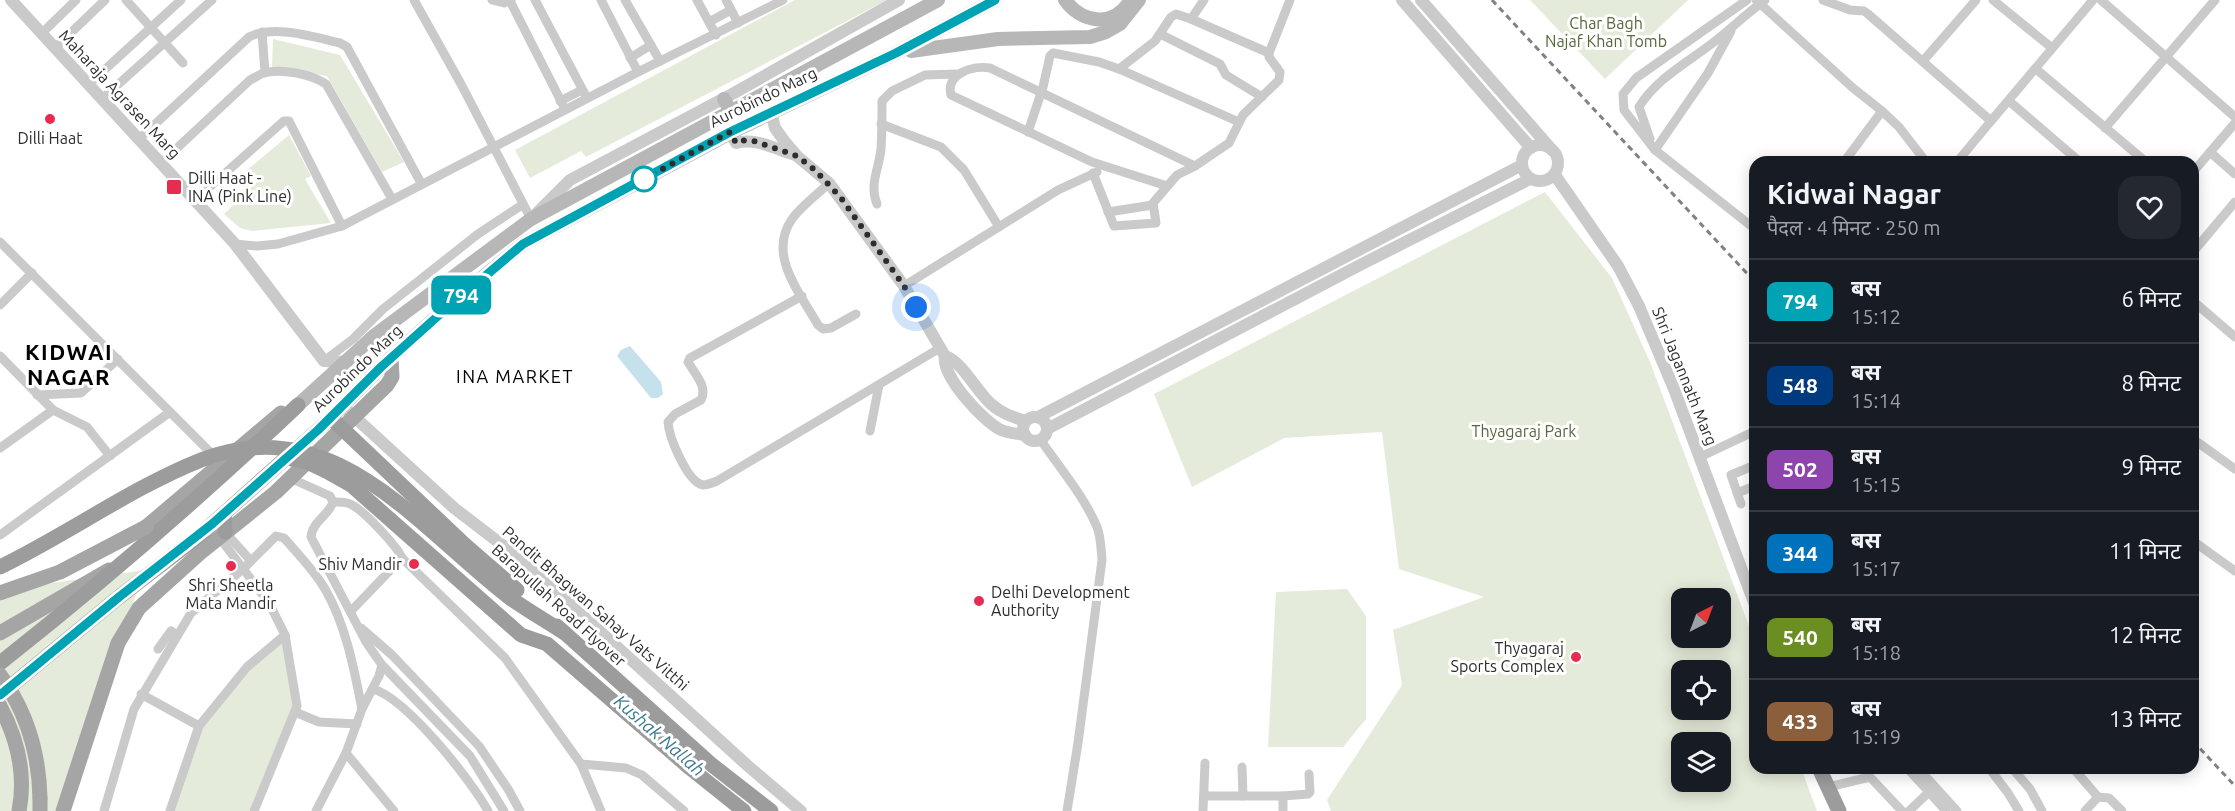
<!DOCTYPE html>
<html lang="hi">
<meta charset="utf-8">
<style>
:root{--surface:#171b24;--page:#242831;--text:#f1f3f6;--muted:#9ea1a6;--line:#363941}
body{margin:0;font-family:Ubuntu,"Noto Sans Devanagari",sans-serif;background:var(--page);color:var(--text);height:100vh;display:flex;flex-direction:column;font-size:22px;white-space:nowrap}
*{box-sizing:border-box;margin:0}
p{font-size:20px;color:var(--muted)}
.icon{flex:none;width:33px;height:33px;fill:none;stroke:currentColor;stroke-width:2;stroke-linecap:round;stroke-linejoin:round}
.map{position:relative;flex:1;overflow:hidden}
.drawer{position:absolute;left:1749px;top:156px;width:450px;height:618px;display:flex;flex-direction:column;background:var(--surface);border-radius:18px;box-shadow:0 3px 15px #0003}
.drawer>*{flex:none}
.badge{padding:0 12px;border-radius:9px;font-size:21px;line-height:39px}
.needle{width:39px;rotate:42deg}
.fabs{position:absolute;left:1671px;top:588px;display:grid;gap:12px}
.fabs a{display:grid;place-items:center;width:60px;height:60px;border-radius:12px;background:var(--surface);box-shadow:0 3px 15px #0003;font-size:30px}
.you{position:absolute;width:30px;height:30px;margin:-15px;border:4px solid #fff;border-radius:50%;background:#1a73e8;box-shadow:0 0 0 9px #1a73e833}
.map>.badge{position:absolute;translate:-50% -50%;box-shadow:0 0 0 3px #fff}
.round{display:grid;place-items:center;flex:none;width:63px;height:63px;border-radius:18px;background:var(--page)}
.overview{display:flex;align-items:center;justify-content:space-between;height:102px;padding:0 18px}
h1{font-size:28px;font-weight:700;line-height:45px}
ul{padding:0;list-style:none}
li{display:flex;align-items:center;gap:18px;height:84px;padding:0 18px;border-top:2px solid var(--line)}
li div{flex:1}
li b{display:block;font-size:22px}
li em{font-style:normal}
li .badge{min-width:66px;font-weight:700;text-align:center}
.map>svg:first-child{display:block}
.green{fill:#e5ebda;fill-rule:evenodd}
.water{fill:#c5e1eb}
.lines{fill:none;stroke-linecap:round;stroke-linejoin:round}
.minor{stroke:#cacaca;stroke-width:9}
.tertiary{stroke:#cacaca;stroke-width:12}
.secondary{stroke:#b7b7b7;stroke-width:14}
.primary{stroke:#a5a5a5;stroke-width:15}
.trunk{stroke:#9c9c9c;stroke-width:15}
.rail{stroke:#828282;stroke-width:3;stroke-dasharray:6 4.5;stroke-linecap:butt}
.primary-bridge{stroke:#a5a5a5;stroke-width:15}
.trunk-bridge{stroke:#9c9c9c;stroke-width:15}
.line-casing{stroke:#fff;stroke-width:14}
.line{stroke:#00a3b4;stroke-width:9}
.walk{stroke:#2d2d2d;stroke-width:6;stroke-dasharray:0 10.8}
.poi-dot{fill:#e62c51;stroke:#fff;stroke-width:2}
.stop-dot{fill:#fff;stroke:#00a3b4;stroke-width:3}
.labels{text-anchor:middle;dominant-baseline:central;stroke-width:6;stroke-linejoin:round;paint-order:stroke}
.park-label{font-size:16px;fill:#55683a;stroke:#fff}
.street-label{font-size:16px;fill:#2d2d2d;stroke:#fff}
.poi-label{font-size:16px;fill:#2d2d2d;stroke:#fff}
.neighbourhood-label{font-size:18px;letter-spacing:1.5px;fill:#000;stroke:#fff}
.water-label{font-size:18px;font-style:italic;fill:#3b798f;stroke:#fff}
.district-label{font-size:22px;font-weight:bold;letter-spacing:1.5px;fill:#000;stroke:#fff}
</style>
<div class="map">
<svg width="2235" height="811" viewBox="0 0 2235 811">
<rect width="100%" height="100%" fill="#fff"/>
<g class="green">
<path d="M 795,0 L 887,0 L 586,157 L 581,151 L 530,178 L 515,150 Z"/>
<path d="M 1530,0 L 1688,0 L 1605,79 Z"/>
<path d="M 273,39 L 340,55 L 404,162 L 382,172 L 327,76 L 272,67 Z"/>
<path d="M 289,135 L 311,176 L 305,179 L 331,223 L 252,231 L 240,228 L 224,214 L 258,181 L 247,170 Z"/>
<path d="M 1545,192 L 1612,278 L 1650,362 L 1755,642 L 1755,768 L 1801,768 L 1817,811 L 1331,811 L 1327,800 L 1402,685 L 1393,630 L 1484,597 L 1399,569 L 1382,432 L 1284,438 L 1192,487 L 1154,394 ZM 1682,598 L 1720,598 L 1720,638 L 1682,638 ZM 1682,670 L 1720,670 L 1720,710 L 1682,710 ZM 1682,742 L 1720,742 L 1720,782 L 1682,782 Z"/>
<path d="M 145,570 L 57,811 L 0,811 L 0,590 Z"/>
<path d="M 1347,589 L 1366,616 L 1366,719 L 1343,747 L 1268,747 L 1276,592 Z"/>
<path d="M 283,640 L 293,706 L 249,811 L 173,811 L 202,728 L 249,669 Z"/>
</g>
<path class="water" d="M 630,346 L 661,382 L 663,394 L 658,398 L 651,398 L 617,356 L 621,350 Z"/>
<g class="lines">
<g class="minor">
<path d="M 126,0 L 183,63"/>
<path d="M 414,0 L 461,84 L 531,219"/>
<path d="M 492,0 L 504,3 L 511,0"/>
<path d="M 535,0 L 587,98"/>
<path d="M 601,0 L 638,72"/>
<path d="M 625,0 L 660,61"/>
<path d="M 697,0 L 716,35"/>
<path d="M 726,0 L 738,23"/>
<path d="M 1747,0 L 1636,78 L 1623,94 L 1624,110 L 1655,150 L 1755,229"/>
<path d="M 1756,0 L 1853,88 L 1882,111 L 1899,127 L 1926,162"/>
<path d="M 1823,0 L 1850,10 L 1864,11 L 1868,14 L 1991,121 L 2093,0"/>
<path d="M 1993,0 L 2052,48"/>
<path d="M 2101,0 L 2235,117"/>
<path d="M 510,1 L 565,109"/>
<path d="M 1191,19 L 1269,53"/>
<path d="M 709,22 L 731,10"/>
<path d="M 262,32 L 265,73"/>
<path d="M 42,33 L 76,0"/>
<path d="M 1160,34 L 1220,64 L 1226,75 L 1262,97"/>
<path d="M 55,48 L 105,0"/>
<path d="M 630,58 L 651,45"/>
<path d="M 1923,61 L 1976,0"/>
<path d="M 1119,69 L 1155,41 L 1171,17 L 1176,14 L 1191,19 L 1204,0"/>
<path d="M 2036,69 L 2146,162"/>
<path d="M 89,84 L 181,0"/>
<path d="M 102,99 L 212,0"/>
<path d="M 560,101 L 582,90"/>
<path d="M 2009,101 L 2080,162"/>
<path d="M 881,124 L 941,147 L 964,170 L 999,227"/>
<path d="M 2105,128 L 2215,0"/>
<path d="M 1028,132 L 1043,87 L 1050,56 L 1053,53 L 1099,62 L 1119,69 L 1239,122"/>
<path d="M 139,139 L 249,37 C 273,24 315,37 340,43 L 347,47 L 421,183"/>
<path d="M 1650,139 L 1639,107 C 1656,79 1688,62 1714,42 C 1731,29 1747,13 1765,0"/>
<path d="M 1655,150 L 1708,73 L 1731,31"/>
<path d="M 2210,152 L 2235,174"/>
<path d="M 1844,162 L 1882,111"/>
<path d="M 1957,162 L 1991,121"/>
<path d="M 161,163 L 250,80 C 254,78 259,75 263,73 C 281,68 311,74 326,84 L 392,199"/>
<path d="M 2193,172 L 2235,123"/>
<path d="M 1093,173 L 1114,226 L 1156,223 L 1153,203 L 1177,175 L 1195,166 L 1229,143 L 1243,115 L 1279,80 L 1280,72 L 1269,57 L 1269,53 L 1290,0"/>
<path d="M 829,183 C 818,194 801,206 792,219 C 767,255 800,293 818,325 L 823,329 L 831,328 L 856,314"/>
<path d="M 1167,186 L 1092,162 L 951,95 C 945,74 973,65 990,68 L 1195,166"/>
<path d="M 195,200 L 277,127 L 284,121 L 289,121 L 342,226"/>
<path d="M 877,204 C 869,184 879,169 881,149 C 882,133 882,117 882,101 L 892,91 L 925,75 L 957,74"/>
<path d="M 1108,212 L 1153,205"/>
<path d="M 0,242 L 217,459"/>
<path d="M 235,244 L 257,246 L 278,244 L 342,226 L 638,72 L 783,0"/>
<path d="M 2193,252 L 2235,202"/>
<path d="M 904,286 L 1058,190 L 1097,172"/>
<path d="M 802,296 L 690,358 L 688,362 C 695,374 708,387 701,400 L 675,414 L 668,422 C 669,437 687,482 703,485 C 707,485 712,483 717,481 L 940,348"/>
<path d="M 2193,301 L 2235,337"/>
<path d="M 0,305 L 32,273"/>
<path d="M 0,356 L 53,410 L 87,427 L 110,456"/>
<path d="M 324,361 L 353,339 L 383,309 L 478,234 L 522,205"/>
<path d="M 37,395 L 81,393 L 118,359"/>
<path d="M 870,431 L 879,385"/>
<path d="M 1040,439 C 1059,467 1084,496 1097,527 C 1101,537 1101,549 1102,560 L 1078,743 L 1067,811"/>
<path d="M 2193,439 L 2235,469"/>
<path d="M 0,448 L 53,410"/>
<path d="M 1700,457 L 1755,431"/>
<path d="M 290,478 L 330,496 L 333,502 C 329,515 312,522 311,537 L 366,642 L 382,665 L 470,756 L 504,811"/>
<path d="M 1737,493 L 1755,486"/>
<path d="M 333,502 C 339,502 346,501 352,505 C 364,511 397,546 402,558 L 505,658 L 581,764 L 601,811"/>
<path d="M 1741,504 L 1731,475 L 1755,465"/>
<path d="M 225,532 L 251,561"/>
<path d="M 0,535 L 170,412"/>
<path d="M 2193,541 L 2235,571"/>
<path d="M 351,611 L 402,558"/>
<path d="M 361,628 L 392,655 L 479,746 L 508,789 L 520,811"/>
<path d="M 158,649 L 171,631 L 177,635"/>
<path d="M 373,689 C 406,698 471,780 488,811"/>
<path d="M 141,694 L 199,726"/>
<path d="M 295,712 L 319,722 L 357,724"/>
<path d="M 346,753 L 394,811"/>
<path d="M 581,764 L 626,768 L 642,775 L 684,811"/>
<path d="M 1242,767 L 1243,796"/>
<path d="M 1907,768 L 1929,792"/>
<path d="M 1918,768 L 1957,811"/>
<path d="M 1989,768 L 2008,793 L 2019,811"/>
<path d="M 2012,768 L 2030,789 L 2042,811"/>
<path d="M 2073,768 L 2098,797 L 2109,798 L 2122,811"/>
<path d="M 1828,787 L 1870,777 L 1902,811"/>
<path d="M 1204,796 L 1283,796 L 1283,811"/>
<path d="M 1283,796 L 1308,794 L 1310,792 L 1309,774"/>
<path d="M 104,811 L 134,709 L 191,613 L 244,568 L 276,536 L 284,538 C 298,554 314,570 325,589 C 346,625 354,669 362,709"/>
<path d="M 170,811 L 199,726 L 247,667 L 285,635 L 269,603 L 219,537"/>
<path d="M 254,811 L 297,706 L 285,635"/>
<path d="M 316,811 L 346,753 L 362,709 L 379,676 L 382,665"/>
<path d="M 1203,811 L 1205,763"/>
<path d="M 1909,811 L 1929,792 L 1946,811"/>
<path d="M 2085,811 L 2098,797"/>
</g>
<g class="tertiary">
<path d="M 11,0 L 235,244 L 324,361 L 347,362"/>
<path d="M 1402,0 L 1531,148"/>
<path d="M 1421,0 L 1552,150"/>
<path d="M 771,112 L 775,128 L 785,142 L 797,156 L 829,183 L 904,286 L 945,356 C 961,360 977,392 991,404 C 1001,413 1013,417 1025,421"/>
<path d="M 730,133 L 736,143 C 756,137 777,150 796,155"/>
<circle cx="1540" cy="163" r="18"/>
<path d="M 1555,175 L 1618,266 L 1639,306 L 1674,389 L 1755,605"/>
<path d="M 537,213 L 570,180 L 734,93 L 899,0"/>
<path d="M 945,356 C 941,376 983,421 1001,430 C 1008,433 1017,434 1025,435"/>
<path d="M 348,411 L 454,508 L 518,557 L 748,766 L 801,811"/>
<path d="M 1038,417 L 1522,165"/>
<circle cx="1035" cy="429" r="12"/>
<path d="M 1047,429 L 1362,264 L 1530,179"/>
</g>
<g class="secondary">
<path d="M 1065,0 C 1081,22 1111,28 1128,4"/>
<path d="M 911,51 L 998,39 L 1090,37 L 1106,32 L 1120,24 L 1139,0"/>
<path d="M 724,99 L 731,112"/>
<path d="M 298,405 L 375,335 L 531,219 L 938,0"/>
<path d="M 287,457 L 331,418 L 381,367 L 455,300 L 523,244 L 730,133 L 896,53 L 995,0"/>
</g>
<g class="primary">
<path d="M 146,527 L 281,413"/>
<path d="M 0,633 L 109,570"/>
<path d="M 0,706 C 17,738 26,775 19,811"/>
<path d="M 40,811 L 40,798"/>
<path d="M 63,811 L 118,643 L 139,608 L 200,553 L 276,492 L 387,385 L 392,377 L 391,358"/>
</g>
<g class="trunk">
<path d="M 331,418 L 465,545"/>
<path d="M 224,514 L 225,532"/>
<path d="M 0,663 C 103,582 203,495 298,405"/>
<path d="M 0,695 L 119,597 L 200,535 L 286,458 L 307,462 L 326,471"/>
<path d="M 1819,768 L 1839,811"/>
</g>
<g class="rail">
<path d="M 1492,0 L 1755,282"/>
<path d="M 2193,741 L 2235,786"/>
</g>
<g class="primary-bridge">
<path d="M 0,593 L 60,572 L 146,527"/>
<path d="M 0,675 C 27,712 39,753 40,798"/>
</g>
<g class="trunk-bridge">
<path d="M 326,471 L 351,485 L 521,635 L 547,644 L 690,768 L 744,811"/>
<path d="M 465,545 L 517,590"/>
<path d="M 0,567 C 68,534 131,488 201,460 C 334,408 417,527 510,598 C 527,610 546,621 563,632"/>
<path d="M 557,626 L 712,765 L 771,811"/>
</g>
</g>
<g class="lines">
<g class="line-casing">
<path id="line" d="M 0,695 L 119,597 L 212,524 L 318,430 L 381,367 L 439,315 L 523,244 L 730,132 L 896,53 L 995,0"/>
</g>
<use href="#line" class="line"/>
<path class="walk" d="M 644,179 L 730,132 L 736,143 L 745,140 L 754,141 L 797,156 L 815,170 L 841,198 L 904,286 L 916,307"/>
</g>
<g class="poi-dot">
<circle cx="50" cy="119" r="6"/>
<rect x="166" y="179" width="16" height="16" rx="3"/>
<circle cx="414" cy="564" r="6"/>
<circle cx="231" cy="566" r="6"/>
<circle cx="979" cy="601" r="6"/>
<circle cx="1576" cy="657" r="6"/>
</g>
<circle class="stop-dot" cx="644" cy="179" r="12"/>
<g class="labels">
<g class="park-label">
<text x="1606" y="23">Char Bagh<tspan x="1606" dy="18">Najaf Khan Tomb</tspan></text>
<text x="1524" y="431">Thyagaraj Park</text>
</g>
<g class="street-label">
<text transform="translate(120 94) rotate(47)">Maharaja Agrasen Marg</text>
<text transform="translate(763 97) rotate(-26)">Aurobindo Marg</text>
<text transform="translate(357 368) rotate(-44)">Aurobindo Marg</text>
<text transform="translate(1685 376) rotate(68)">Shri Jagannath Marg</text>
<text transform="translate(559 605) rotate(42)">Barapullah Road Flyover</text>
<text transform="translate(596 608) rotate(41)">Pandit Bhagwan Sahay Vats Vitthi</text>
</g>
<g class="poi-label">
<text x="50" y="138">Dilli Haat</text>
<text x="188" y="178" text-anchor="start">Dilli Haat -<tspan x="188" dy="18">INA (Pink Line)</tspan></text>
<text x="402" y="564" text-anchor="end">Shiv Mandir</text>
<text x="231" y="585">Shri Sheetla<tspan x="231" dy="18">Mata Mandir</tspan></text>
<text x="991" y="592" text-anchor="start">Delhi Development<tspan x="991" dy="18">Authority</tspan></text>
<text x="1564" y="648" text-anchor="end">Thyagaraj<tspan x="1564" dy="18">Sports Complex</tspan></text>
</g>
<g class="neighbourhood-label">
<text x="515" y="376">INA MARKET</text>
</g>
<g class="water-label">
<text transform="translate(660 735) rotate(41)">Kushak Nallah</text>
</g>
<g class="district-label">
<text x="69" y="351">KIDWAI<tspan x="69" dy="25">NAGAR</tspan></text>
</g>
</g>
</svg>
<div class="fabs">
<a><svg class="needle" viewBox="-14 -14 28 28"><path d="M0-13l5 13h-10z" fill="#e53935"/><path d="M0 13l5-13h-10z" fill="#9ea1a6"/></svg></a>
<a><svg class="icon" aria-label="locate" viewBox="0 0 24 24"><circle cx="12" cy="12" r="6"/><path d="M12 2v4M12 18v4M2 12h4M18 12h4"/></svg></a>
<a><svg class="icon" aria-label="layers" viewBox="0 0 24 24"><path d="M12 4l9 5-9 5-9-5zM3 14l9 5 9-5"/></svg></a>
</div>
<div class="you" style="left:916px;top:307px"></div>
<b class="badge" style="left:461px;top:295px;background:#00a3b4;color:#fff">794</b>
<section class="drawer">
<div class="overview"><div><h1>Kidwai Nagar</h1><p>पैदल · 4 मिनट · 250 m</p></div><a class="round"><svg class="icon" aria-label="heart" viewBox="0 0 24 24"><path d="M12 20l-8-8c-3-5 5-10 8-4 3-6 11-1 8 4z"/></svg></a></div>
<ul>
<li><span class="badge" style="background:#00a3b4;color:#fff">794</span><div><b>बस</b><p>15:12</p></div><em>6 मिनट</em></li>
<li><span class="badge" style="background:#003b80;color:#fff">548</span><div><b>बस</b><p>15:14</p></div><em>8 मिनट</em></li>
<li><span class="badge" style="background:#8e44ad;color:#fff">502</span><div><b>बस</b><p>15:15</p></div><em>9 मिनट</em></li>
<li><span class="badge" style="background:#0072bc;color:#fff">344</span><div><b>बस</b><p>15:17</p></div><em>11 मिनट</em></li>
<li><span class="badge" style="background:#6b8e23;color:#fff">540</span><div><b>बस</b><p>15:18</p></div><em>12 मिनट</em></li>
<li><span class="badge" style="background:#8b5e3c;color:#fff">433</span><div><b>बस</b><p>15:19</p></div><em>13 मिनट</em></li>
</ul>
</section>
</div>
